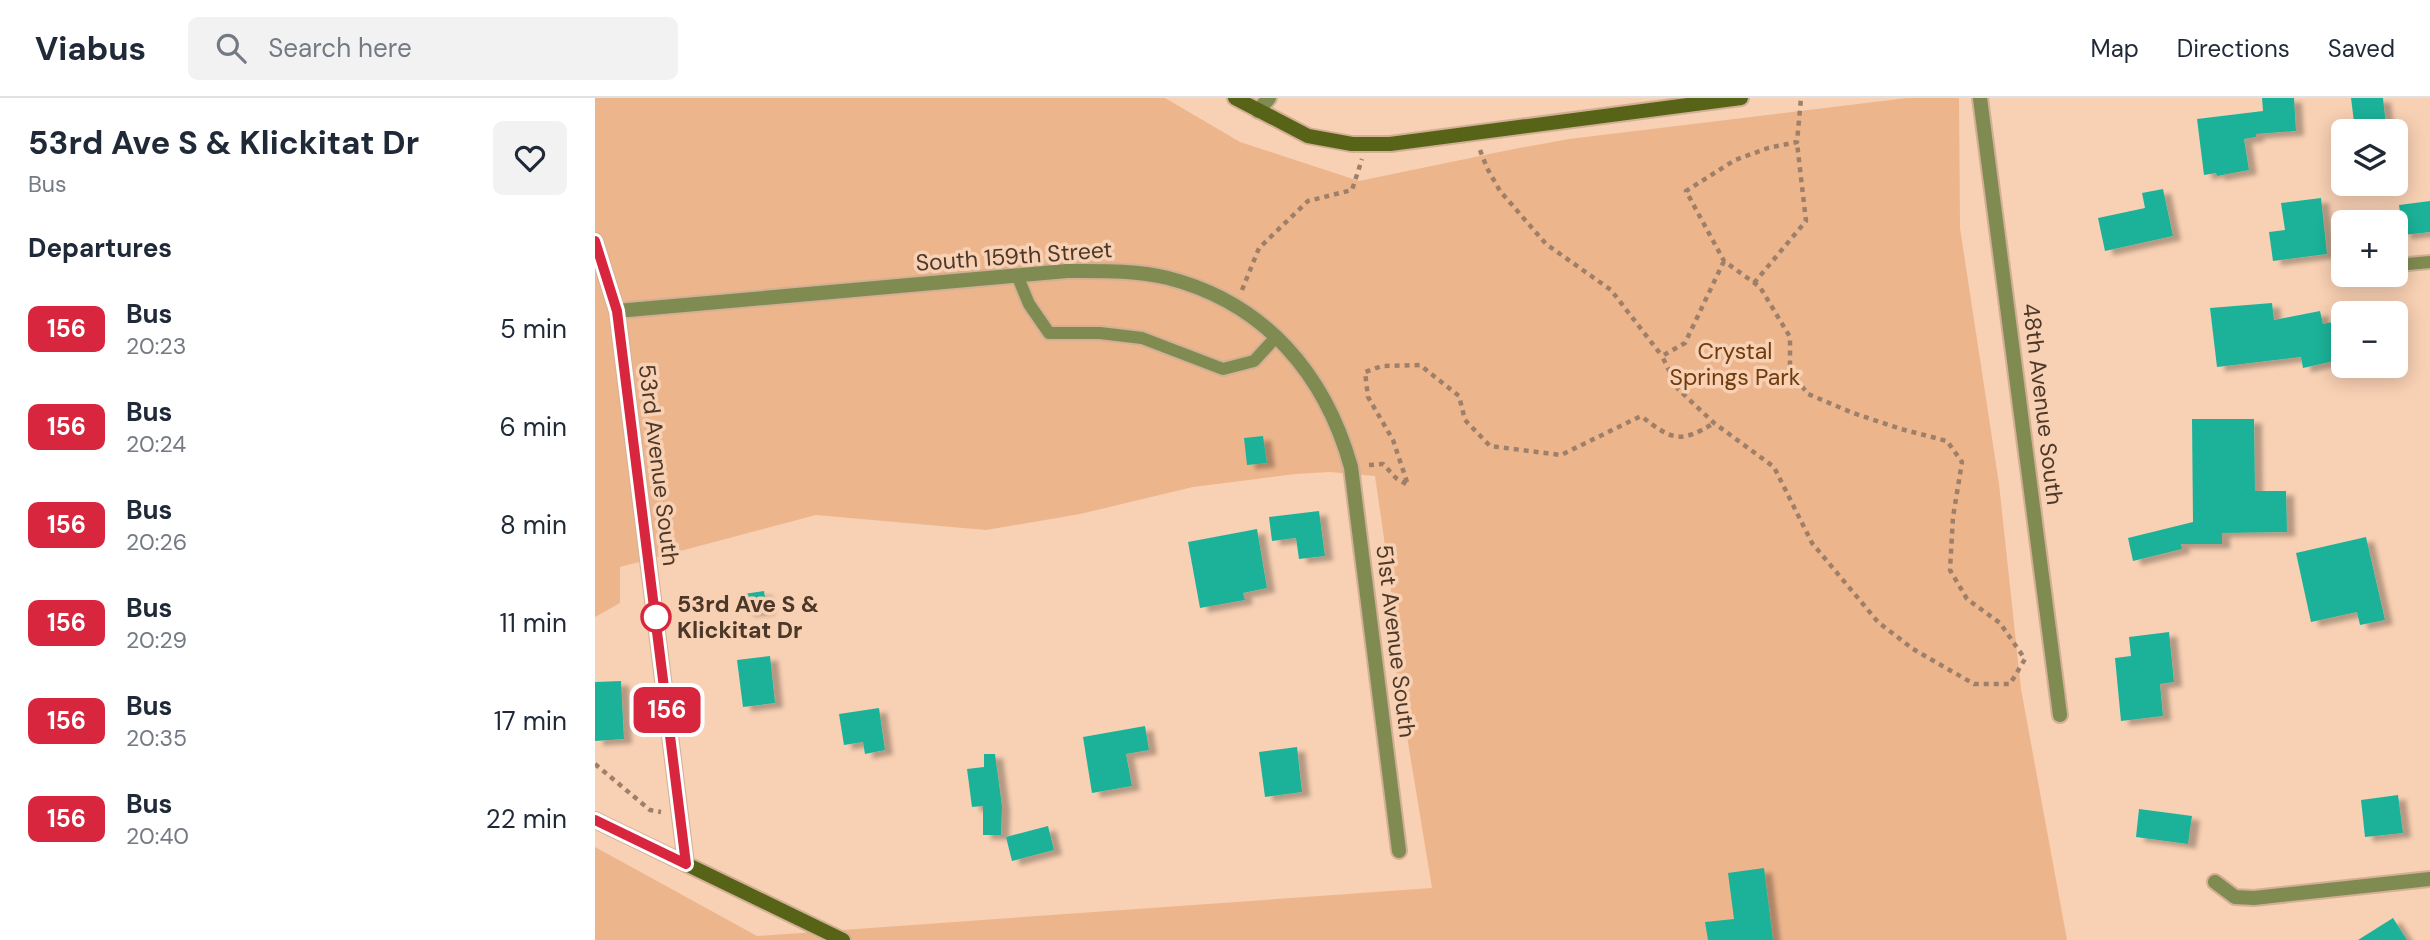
<!DOCTYPE html>
<meta charset="utf-8">
<style>
:root{--surface:#fff;--page:#f2f2f3;--text:#1f2937;--muted:#747a83;--line:#e0e1e3}
body{margin:0;font-family:"DM Sans",sans-serif;background:var(--page);color:var(--text);height:100vh;display:flex;flex-direction:column;font-size:26px;white-space:nowrap}
*{box-sizing:border-box;margin:0}
p{font-size:23px;color:var(--muted)}
.icon{flex:none;width:38px;height:38px;fill:none;stroke:currentColor;stroke-width:2;stroke-linecap:round;stroke-linejoin:round}
.map{position:relative;flex:1;overflow:hidden}
.details{display:flex;flex-direction:column;background:var(--surface);width:595px}
.details>*{flex:none}
.badge{padding:0 14px;border-radius:10px;font-size:24px;line-height:46px}
.controls{position:absolute;left:1736px;top:21px;display:grid;gap:14px}
.controls a{display:grid;place-items:center;width:77px;height:77px;border-radius:10px;background:var(--surface);box-shadow:0 4px 18px #0003;font-size:35px}
.map>.badge{position:absolute;translate:-50% -50%;box-shadow:0 0 0 4px #fff}
h2{padding:0 28px;font-size:26px;line-height:63px}
.round{display:grid;place-items:center;flex:none;width:74px;height:74px;border-radius:10px;background:var(--page)}
.head{display:flex;align-items:center;justify-content:space-between;height:119px;padding:0 28px}
h1{font-size:33px;font-weight:700;line-height:52px}
ul{padding:0;list-style:none}
li{display:flex;align-items:center;gap:21px;height:98px;padding:0 28px}
li div{flex:1}
li b{display:block;font-size:26px}
li em{font-style:normal}
li .badge{min-width:77px;font-weight:700;text-align:center}
header{display:flex;align-items:center;gap:42px;box-sizing:border-box;height:98px;padding:0 35px;background:var(--surface);border-bottom:2px solid var(--line)}
header strong{font-size:33px}
nav{display:flex;gap:38px;margin-inline-start:auto;font-size:24px}
.search{width:490px;height:63px;background:var(--page);display:flex;align-items:center;gap:18px;box-sizing:border-box;padding:0 24px;border-radius:10px;color:var(--muted);font-size:26px}
main{display:flex;flex:1;min-height:0}
.map>svg:first-child{display:block}
.green{fill:#edb58c}
.building{fill:#1eb299;filter:url(#shadow)}
.lines{fill:none;stroke-linecap:round;stroke-linejoin:round}
.lane-casing{stroke:#d2af95;stroke-width:16}
.street-casing{stroke:#d2af95;stroke-width:18}
.secondary-casing{stroke:#d2af95;stroke-width:18}
.path{stroke:#9e806a;stroke-width:4.5;stroke-dasharray:5 5;stroke-linecap:butt}
.lane{stroke:#808b51;stroke-width:12}
.street{stroke:#808b51;stroke-width:14}
.secondary{stroke:#576316;stroke-width:14}
.line-casing{stroke:#fff;stroke-width:16}
.line{stroke:#d7263d;stroke-width:10}
.stop-dot{fill:#fff;stroke:#d7263d;stroke-width:3.5}
.labels{text-anchor:middle;dominant-baseline:central;stroke-width:7;stroke-linejoin:round;paint-order:stroke}
.street-label{font-size:23px;fill:#4c3829;stroke:#f8d0b3}
.park-label{font-size:23px;fill:#6e3c0d;stroke:#f8d0b3}
.stop-label{font-size:23px;font-weight:bold;fill:#4c3829;stroke:#f8d0b3;text-anchor:start}
</style>
<header>
<strong>Viabus</strong>
<div class="search"><svg class="icon" aria-label="search" viewBox="0 0 24 24"><circle cx="10" cy="10" r="6"/><path d="M15 15l6 6"/></svg>Search here</div>
<nav><a>Map</a><a>Directions</a><a>Saved</a></nav>
</header>
<main>
<section class="details">
<div class="head"><div><h1>53rd Ave S &amp; Klickitat Dr</h1><p>Bus</p></div><a class="round"><svg class="icon" aria-label="heart" viewBox="0 0 24 24"><path d="M12 20l-8-8c-3-5 5-10 8-4 3-6 11-1 8 4z"/></svg></a></div>
<h2>Departures</h2>
<ul>
<li><span class="badge" style="background:#d7263d;color:#fff">156</span><div><b>Bus</b><p>20:23</p></div><em>5 min</em></li>
<li><span class="badge" style="background:#d7263d;color:#fff">156</span><div><b>Bus</b><p>20:24</p></div><em>6 min</em></li>
<li><span class="badge" style="background:#d7263d;color:#fff">156</span><div><b>Bus</b><p>20:26</p></div><em>8 min</em></li>
<li><span class="badge" style="background:#d7263d;color:#fff">156</span><div><b>Bus</b><p>20:29</p></div><em>11 min</em></li>
<li><span class="badge" style="background:#d7263d;color:#fff">156</span><div><b>Bus</b><p>20:35</p></div><em>17 min</em></li>
<li><span class="badge" style="background:#d7263d;color:#fff">156</span><div><b>Bus</b><p>20:40</p></div><em>22 min</em></li>
</ul>
</section>
<div class="map">
<svg width="1835" height="842" viewBox="0 0 1835 842">
<defs>
<filter id="shadow"><feDropShadow dx="8" dy="4.5" stdDeviation="2" flood-color="#0004"/></filter>
</defs>
<rect width="100%" height="100%" fill="#f8d0b3"/>
<path class="green" d="M 0,0 L 570,0 L 645,44 L 764,83 L 919,51 L 974,41 L 1312,0 L 1364,0 L 1365,130 L 1404,386 L 1426,591 L 1472,842 L 0,842 L 0,749 L 162,838 L 837,790 L 795,535 L 796,489 L 780,378 L 735,374 L 700,376 L 598,389 L 485,416 L 391,432 L 221,417 L 25,469 L 25,505 L 0,519 Z"/>
<g class="building">
<path d="M 1667,0 L 1699,0 L 1701,33 L 1661,36 L 1661,39 L 1649,41 L 1654,72 L 1622,78 L 1621,75 L 1609,77 L 1602,21 L 1668,13 Z"/>
<path d="M 1756,0 L 1788,0 L 1791,28 L 1760,32 Z"/>
<path d="M 1568,91 L 1578,138 L 1510,153 L 1503,120 L 1550,110 L 1547,95 Z"/>
<path d="M 1726,100 L 1732,156 L 1678,163 L 1674,134 L 1690,132 L 1686,105 Z"/>
<path d="M 1835,103 L 1835,134 L 1808,137 L 1804,107 Z"/>
<path d="M 1677,205 L 1679,222 L 1725,213 L 1728,226 L 1748,222 L 1748,261 L 1708,270 L 1706,259 L 1622,269 L 1615,210 Z"/>
<path d="M 1597,321 L 1659,321 L 1660,393 L 1691,393 L 1692,434 L 1627,435 L 1627,446 L 1586,446 L 1587,451 L 1538,463 L 1533,440 L 1598,424 Z"/>
<path d="M 668,338 L 672,365 L 652,367 L 649,340 Z"/>
<path d="M 724,413 L 730,458 L 704,461 L 701,440 L 677,443 L 674,419 Z"/>
<path d="M 662,431 L 672,490 L 648,495 L 650,502 L 605,510 L 593,444 Z"/>
<path d="M 1771,439 L 1790,522 L 1765,527 L 1762,514 L 1716,524 L 1701,455 Z"/>
<path d="M 169,493 L 172,512 L 151,514 L 149,496 Z"/>
<path d="M 1574,534 L 1579,584 L 1565,586 L 1568,618 L 1526,623 L 1520,560 L 1536,558 L 1534,539 Z"/>
<path d="M 175,558 L 180,605 L 148,609 L 142,562 Z"/>
<path d="M 26,583 L 29,641 L 0,643 L 0,584 Z"/>
<path d="M 284,610 L 290,652 L 270,656 L 268,644 L 249,647 L 244,616 Z"/>
<path d="M 550,628 L 554,652 L 531,656 L 537,688 L 497,695 L 488,639 Z"/>
<path d="M 702,649 L 707,694 L 670,699 L 664,654 Z"/>
<path d="M 389,656 L 400,656 L 407,708 L 406,737 L 388,737 L 388,708 L 377,709 L 372,671 L 389,669 Z"/>
<path d="M 1803,697 L 1808,735 L 1770,739 L 1766,702 Z"/>
<path d="M 1544,711 L 1597,718 L 1593,746 L 1541,739 Z"/>
<path d="M 453,728 L 459,752 L 417,763 L 411,739 Z"/>
<path d="M 1169,770 L 1178,842 L 1113,842 L 1110,824 L 1139,821 L 1133,775 Z"/>
<path d="M 1798,820 L 1812,842 L 1763,842 Z"/>
</g>
<g class="lines">
<g class="lane-casing">
<g id="lane">
<path d="M 1802,167 L 1835,164"/>
<path d="M 422,177 L 434,206 L 454,235 L 505,235 L 547,240 L 628,271 L 659,263 L 681,239"/>
</g>
</g>
<g class="street-casing">
<g id="street">
<path d="M 1385,0 L 1465,617"/>
<path d="M 663,13 L 674,0"/>
<path d="M 22,213 L 472,173 C 506,173 540,172 573,180 C 670,205 730,276 756,369 L 804,753"/>
<path d="M 1620,784 L 1640,799 L 1659,800 L 1835,781"/>
</g>
</g>
<g class="secondary-casing">
<g id="secondary">
<path d="M 640,0 L 713,38 L 757,46 L 795,46 L 1146,0"/>
<path d="M 0,143 L 22,213 L 91,766"/>
<path d="M 0,722 L 248,842"/>
</g>
</g>
<g class="path">
<path d="M 885,52 L 892,70 L 905,93 L 951,146 L 1016,192 L 1067,258"/>
<path d="M 1129,163 L 1090,245 L 1067,258 L 1083,291 L 1119,325 L 1179,369 L 1217,445 L 1283,524 L 1318,551 L 1379,586 L 1415,586 L 1430,561 L 1405,525 L 1372,501 L 1355,472 L 1358,419 L 1367,364 L 1352,343 L 1306,331 L 1258,315 L 1213,296 L 1195,273 L 1195,239 L 1165,189 L 1129,163 L 1091,93 L 1140,62 L 1173,50 L 1202,44 L 1206,0"/>
<path d="M 1159,185 L 1211,123 L 1202,45"/>
<path d="M 647,192 L 664,150 L 713,103 L 757,92 L 767,61"/>
<path d="M 774,367 L 788,366 L 801,380 L 813,387 L 798,342 L 773,299 L 770,274 L 787,268 L 825,267 L 864,298 L 870,322 L 895,348 L 966,357 L 1046,318 C 1077,342 1085,346 1119,325"/>
<path d="M 0,666 L 55,712 L 66,714"/>
</g>
<use href="#lane" class="lane"/>
<use href="#street" class="street"/>
<use href="#secondary" class="secondary"/>
</g>
<g class="lines">
<g class="line-casing">
<path id="line" d="M 0,143 L 22,213 L 91,766 L 0,722"/>
</g>
<use href="#line" class="line"/>
</g>
<circle class="stop-dot" cx="61" cy="519" r="14"/>
<g class="labels">
<g class="street-label">
<text transform="translate(419 158) rotate(-4)">South 159th Street</text>
<text transform="translate(1448 306) rotate(83)">48th Avenue South</text>
<text transform="translate(64 367) rotate(83)">53rd Avenue South</text>
<text transform="translate(801 543) rotate(83)">51st Avenue South</text>
</g>
<g class="park-label">
<text x="1140" y="253">Crystal<tspan x="1140" dy="26">Springs Park</tspan></text>
</g>
<g class="stop-label">
<text x="82" y="506">53rd Ave S &amp;<tspan x="82" dy="26">Klickitat Dr</tspan></text>
</g>
</g>
</svg>
<div class="controls">
<a><svg class="icon" aria-label="layers" viewBox="0 0 24 24"><path d="M12 4l9 5-9 5-9-5zM3 14l9 5 9-5"/></svg></a>
<a>+</a>
<a>−</a>
</div>
<b class="badge" style="left:72px;top:612px;background:#d7263d;color:#fff">156</b>
</div>
</main>
